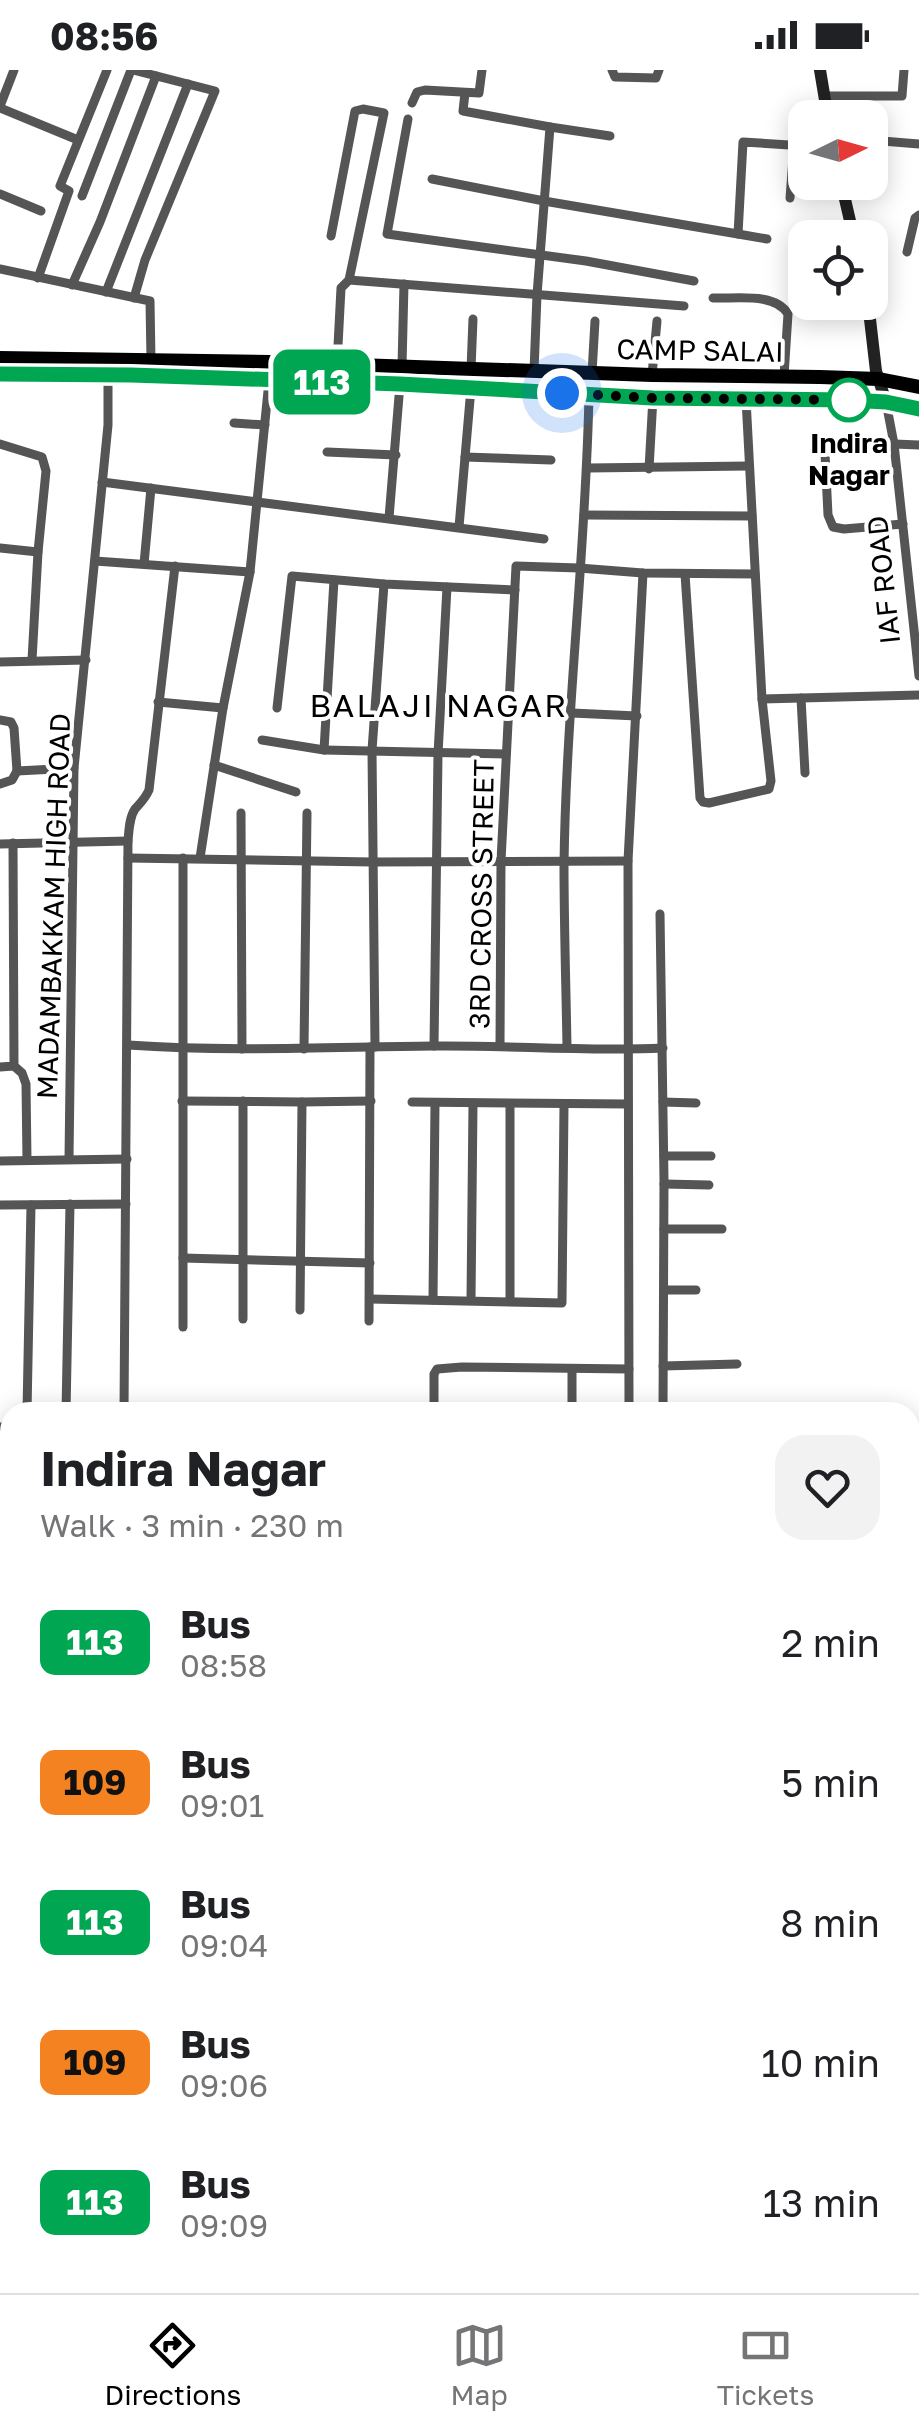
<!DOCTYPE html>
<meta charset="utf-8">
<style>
:root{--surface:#fff;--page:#f2f2f2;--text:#202124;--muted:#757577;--line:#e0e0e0;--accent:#000}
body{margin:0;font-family:"Golos Text",sans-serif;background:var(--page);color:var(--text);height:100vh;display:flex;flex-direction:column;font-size:38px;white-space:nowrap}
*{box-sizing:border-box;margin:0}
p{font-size:32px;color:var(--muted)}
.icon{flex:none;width:55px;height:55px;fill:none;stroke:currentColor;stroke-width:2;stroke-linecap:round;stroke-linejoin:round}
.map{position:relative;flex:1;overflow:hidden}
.panel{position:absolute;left:0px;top:1332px;width:920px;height:892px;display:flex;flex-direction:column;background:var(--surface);border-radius:30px 30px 0 0;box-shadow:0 5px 25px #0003}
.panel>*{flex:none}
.badge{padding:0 20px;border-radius:15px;font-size:35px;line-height:65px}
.needle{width:65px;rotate:85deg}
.controls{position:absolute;left:788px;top:30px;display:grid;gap:20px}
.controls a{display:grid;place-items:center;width:100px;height:100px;border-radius:20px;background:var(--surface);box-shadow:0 5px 25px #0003;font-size:50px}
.you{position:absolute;width:50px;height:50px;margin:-25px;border:8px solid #fff;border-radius:50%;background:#1a73e8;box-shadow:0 0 0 15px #1a73e833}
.map>.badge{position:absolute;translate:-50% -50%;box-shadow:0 0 0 5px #fff}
.round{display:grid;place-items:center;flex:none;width:105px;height:105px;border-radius:30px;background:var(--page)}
.summary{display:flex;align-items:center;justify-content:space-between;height:170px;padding:0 40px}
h1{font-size:48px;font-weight:700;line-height:75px}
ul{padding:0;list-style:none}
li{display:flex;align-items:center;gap:30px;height:140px;padding:0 40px}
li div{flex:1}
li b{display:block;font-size:38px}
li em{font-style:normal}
li .badge{min-width:110px;font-weight:700;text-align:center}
.status{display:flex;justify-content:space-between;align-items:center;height:70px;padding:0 50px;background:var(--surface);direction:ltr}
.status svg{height:28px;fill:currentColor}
.tabs{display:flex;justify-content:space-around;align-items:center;height:140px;border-top:2px solid var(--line);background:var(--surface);font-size:28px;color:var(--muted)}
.tabs a{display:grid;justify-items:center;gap:5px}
.tabs .active{color:var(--accent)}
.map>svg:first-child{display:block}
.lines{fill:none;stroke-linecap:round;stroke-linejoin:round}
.street{stroke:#555;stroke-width:9}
.secondary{stroke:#222;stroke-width:12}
.primary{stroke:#000;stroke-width:14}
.line-casing{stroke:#fff;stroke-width:22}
.line{stroke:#00a651;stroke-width:15}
.walk{stroke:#000;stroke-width:10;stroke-dasharray:0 18}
.stop-dot{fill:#fff;stroke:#00a651;stroke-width:5}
.labels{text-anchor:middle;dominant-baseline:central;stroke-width:8;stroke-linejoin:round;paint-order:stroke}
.street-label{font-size:28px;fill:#000;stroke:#fff}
.stop-label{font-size:28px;font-weight:bold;fill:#000;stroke:#fff}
.quarter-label{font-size:32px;letter-spacing:2.5px;fill:#000;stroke:#fff}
</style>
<div class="status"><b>08:56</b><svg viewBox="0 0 49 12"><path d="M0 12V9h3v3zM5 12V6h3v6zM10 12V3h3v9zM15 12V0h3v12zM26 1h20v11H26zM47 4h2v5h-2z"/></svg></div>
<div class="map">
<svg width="919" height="2223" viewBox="0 0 919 2223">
<rect width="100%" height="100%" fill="#fff"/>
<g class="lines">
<g class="street">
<path d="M 133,0 L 215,21 L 145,190 L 134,228"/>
<path d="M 612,0 L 615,7 L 656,8 L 659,0"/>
<path d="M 465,23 L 463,41 L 550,57 L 537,225 L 534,301"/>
<path d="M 825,26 L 902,26 L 904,0"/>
<path d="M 412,33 L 417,22 L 425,20 L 479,23 L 482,0"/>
<path d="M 0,36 L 14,0"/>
<path d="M 0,38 L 78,70"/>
<path d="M 408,49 L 387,164 L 586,191 L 694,211"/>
<path d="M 550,57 L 610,66"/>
<path d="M 870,70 L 919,74"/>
<path d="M 432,109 L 544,131 L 738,164 L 743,72 L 805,76"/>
<path d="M 0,124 L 41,141"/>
<path d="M 82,126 L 131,0"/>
<path d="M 790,128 L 794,75"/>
<path d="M 738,164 L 767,169"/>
<path d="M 331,166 L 355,41 L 363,39 L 384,43 L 349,210 L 341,218 L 337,295"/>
<path d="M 907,182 L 915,148 L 919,145"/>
<path d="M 0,199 L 150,231 L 151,290"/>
<path d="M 38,208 L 69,121 L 60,116 L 107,0"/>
<path d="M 349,210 L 684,236"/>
<path d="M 72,215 L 100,152 L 156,6"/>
<path d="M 106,222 L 188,14"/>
<path d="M 713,228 C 736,229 775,222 788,244 L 784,306"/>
<path d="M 402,296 L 404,214"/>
<path d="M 471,299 L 473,249"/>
<path d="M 592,303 L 595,251"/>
<path d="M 652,305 L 657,251"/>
<path d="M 886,332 L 894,374 L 919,606"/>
<path d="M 234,353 L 265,355"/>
<path d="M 0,374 L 42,387 L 46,401 L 38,482 L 32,590"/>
<path d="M 894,374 L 919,375"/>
<path d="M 327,382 L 396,385"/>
<path d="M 825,383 L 828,445 L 833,457 L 844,459 L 903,454"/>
<path d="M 465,387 L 551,390"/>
<path d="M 588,398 L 749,396"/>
<path d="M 649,399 L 653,327"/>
<path d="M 102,412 L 544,469"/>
<path d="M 584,445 L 752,446"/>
<path d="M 389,448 L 400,314"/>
<path d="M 459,457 L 471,318"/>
<path d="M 0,478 L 38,482"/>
<path d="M 95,491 L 250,502 L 269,311"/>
<path d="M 144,494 L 151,418"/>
<path d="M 685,504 L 700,728 L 703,732 L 709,733 L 769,719 L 771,711 L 762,629 L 746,329"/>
<path d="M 0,592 L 86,590"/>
<path d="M 801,628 L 805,703"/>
<path d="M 762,629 L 919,625"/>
<path d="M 158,632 L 223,638"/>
<path d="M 277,638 L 292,506 L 384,514 L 515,520"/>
<path d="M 572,643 L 637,646"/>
<path d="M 0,650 L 11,652 L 14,658 L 17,701 L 74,698"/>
<path d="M 262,670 L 324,680 L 334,510"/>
<path d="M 324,680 L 506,684"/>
<path d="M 214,695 L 296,722"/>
<path d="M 0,714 L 12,710 L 17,701"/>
<path d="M 241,743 L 242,979"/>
<path d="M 0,774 L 128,771"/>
<path d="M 128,788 L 372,792 L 628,791"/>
<path d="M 200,788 L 223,638 L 250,502"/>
<path d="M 660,844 L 664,1110 L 663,1342"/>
<path d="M 128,975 C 230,982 331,977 433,976 C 510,975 586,982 663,978"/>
<path d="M 434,976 L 438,684 L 447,517"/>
<path d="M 500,976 L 501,791 L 516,496 L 579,498 L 643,503 L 755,504"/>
<path d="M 375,977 L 372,680 L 384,514"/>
<path d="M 567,977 C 566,916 564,855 564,795 C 566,638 586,481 589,324"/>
<path d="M 304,979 L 307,743"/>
<path d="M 14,996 L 22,1003 L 26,1014 L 27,1090"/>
<path d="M 0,997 L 14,996 L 13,773"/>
<path d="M 182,1031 L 302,1032 L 371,1031"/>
<path d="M 243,1031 L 243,1249"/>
<path d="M 412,1032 L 628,1034"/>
<path d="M 663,1032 L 696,1033"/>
<path d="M 510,1034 L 510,1231"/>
<path d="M 664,1086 L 711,1086"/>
<path d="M 69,1089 L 74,698 L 108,355 L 108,304"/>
<path d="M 0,1091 L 127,1089"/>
<path d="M 664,1114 L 709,1115"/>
<path d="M 0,1135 L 126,1134"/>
<path d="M 664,1159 L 722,1159"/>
<path d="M 183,1188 L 370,1193"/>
<path d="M 664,1220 L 696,1220"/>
<path d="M 370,1229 L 562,1233 L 564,1035"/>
<path d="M 433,1230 L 435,1033"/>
<path d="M 471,1230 L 473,1033"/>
<path d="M 300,1240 L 302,1032"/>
<path d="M 369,1251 L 370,977"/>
<path d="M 183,1257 L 183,788"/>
<path d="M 663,1296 L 737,1294"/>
<path d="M 572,1299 L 572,1342"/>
<path d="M 27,1342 L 31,1135"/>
<path d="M 66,1342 L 70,1134"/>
<path d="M 124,1342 L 128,771 C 129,761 129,748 135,739 C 141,732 145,729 149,720 L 175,496"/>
<path d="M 434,1342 L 434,1304 L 437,1299 L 462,1297 L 629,1299"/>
<path d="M 629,1342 L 628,791 L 643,503"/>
<path d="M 0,1357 L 10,1357"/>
<path d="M 0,1440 L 10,1441"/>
<path d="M 1,1514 L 2,1597"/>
<path d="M 0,1669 L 10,1669"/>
<path d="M 0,1729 L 10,1729"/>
<path d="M 919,1736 L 916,1787 L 919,1788"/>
<path d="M 0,1791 L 10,1791"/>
<path d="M 910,1795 L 915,1799 L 916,1819 L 910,1819"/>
<path d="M 916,1819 L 914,1895 L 918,2079"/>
<path d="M 0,1917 L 10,1917"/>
<path d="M 910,2159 L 919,2153"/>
<path d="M 910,2211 L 916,2223"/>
<path d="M 457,2215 L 459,2223"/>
<path d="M 518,2215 L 521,2223"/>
<path d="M 583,2215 L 585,2223"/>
<path d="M 641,2215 L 643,2223"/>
<path d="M 813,2215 L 816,2223"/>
<path d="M 387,2223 L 411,2215"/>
<path d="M 733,2223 L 741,2221"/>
</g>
<g class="secondary">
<path d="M 820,0 L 828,48"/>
<path d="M 841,112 L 854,168"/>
<path d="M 868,232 L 876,301 L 886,332"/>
<path d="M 910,2084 L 919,2078"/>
<path d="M 695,2223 L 708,2215"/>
</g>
<g class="primary">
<path d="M 0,288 L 270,292 L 652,305 L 820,307 L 879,309 L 919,317"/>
<path d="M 0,304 C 216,306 431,317 646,327 C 699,330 753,329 806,330 C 845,331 881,330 919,339"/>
</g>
</g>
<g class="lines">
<g class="line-casing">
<path id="line" d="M 0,304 L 131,305 L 400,314 L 653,328 L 849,330 L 886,332 L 919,339"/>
</g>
<use href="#line" class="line"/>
<path class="walk" d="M 562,323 L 653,328 L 849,330"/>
</g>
<circle class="stop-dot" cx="849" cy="330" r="20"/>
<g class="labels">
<g class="street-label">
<text transform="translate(700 280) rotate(1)">CAMP SALAI</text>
<text transform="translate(883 510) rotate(-96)">IAF ROAD</text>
<text transform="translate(481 824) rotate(-89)">3RD CROSS STREET</text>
<text transform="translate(53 836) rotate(-88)">MADAMBAKKAM HIGH ROAD</text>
</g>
<g class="stop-label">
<text x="849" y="372">Indira<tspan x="849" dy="32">Nagar</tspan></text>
</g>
<g class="quarter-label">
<text x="439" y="635">BALAJI NAGAR</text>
</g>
</g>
</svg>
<div class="controls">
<a><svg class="needle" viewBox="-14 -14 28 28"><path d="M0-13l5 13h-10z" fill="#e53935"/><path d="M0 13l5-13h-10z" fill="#757577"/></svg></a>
<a><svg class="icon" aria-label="locate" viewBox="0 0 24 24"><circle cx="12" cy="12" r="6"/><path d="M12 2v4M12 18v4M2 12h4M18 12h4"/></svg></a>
</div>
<div class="you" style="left:562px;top:323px"></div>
<b class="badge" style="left:322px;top:312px;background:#00a651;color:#fff">113</b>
<section class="panel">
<div class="summary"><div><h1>Indira Nagar</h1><p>Walk · 3 min · 230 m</p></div><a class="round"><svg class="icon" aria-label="heart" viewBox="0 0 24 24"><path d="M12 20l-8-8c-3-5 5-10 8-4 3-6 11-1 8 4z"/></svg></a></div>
<ul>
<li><span class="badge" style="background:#00a651;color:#fff">113</span><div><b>Bus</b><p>08:58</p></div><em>2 min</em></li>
<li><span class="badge" style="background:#f58220;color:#111">109</span><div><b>Bus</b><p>09:01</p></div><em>5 min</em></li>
<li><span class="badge" style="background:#00a651;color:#fff">113</span><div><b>Bus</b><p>09:04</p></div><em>8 min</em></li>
<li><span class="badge" style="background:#f58220;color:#111">109</span><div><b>Bus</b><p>09:06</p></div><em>10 min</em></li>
<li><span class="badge" style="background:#00a651;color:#fff">113</span><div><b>Bus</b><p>09:09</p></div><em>13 min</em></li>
</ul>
</section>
</div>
<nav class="tabs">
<a class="active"><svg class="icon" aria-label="directions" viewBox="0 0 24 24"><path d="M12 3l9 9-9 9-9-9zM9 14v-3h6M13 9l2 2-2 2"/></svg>Directions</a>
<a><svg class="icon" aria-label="map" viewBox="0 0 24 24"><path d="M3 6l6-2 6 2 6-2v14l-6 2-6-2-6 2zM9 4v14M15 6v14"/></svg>Map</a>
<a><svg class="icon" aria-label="tickets" viewBox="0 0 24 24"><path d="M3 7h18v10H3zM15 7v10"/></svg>Tickets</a>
</nav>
